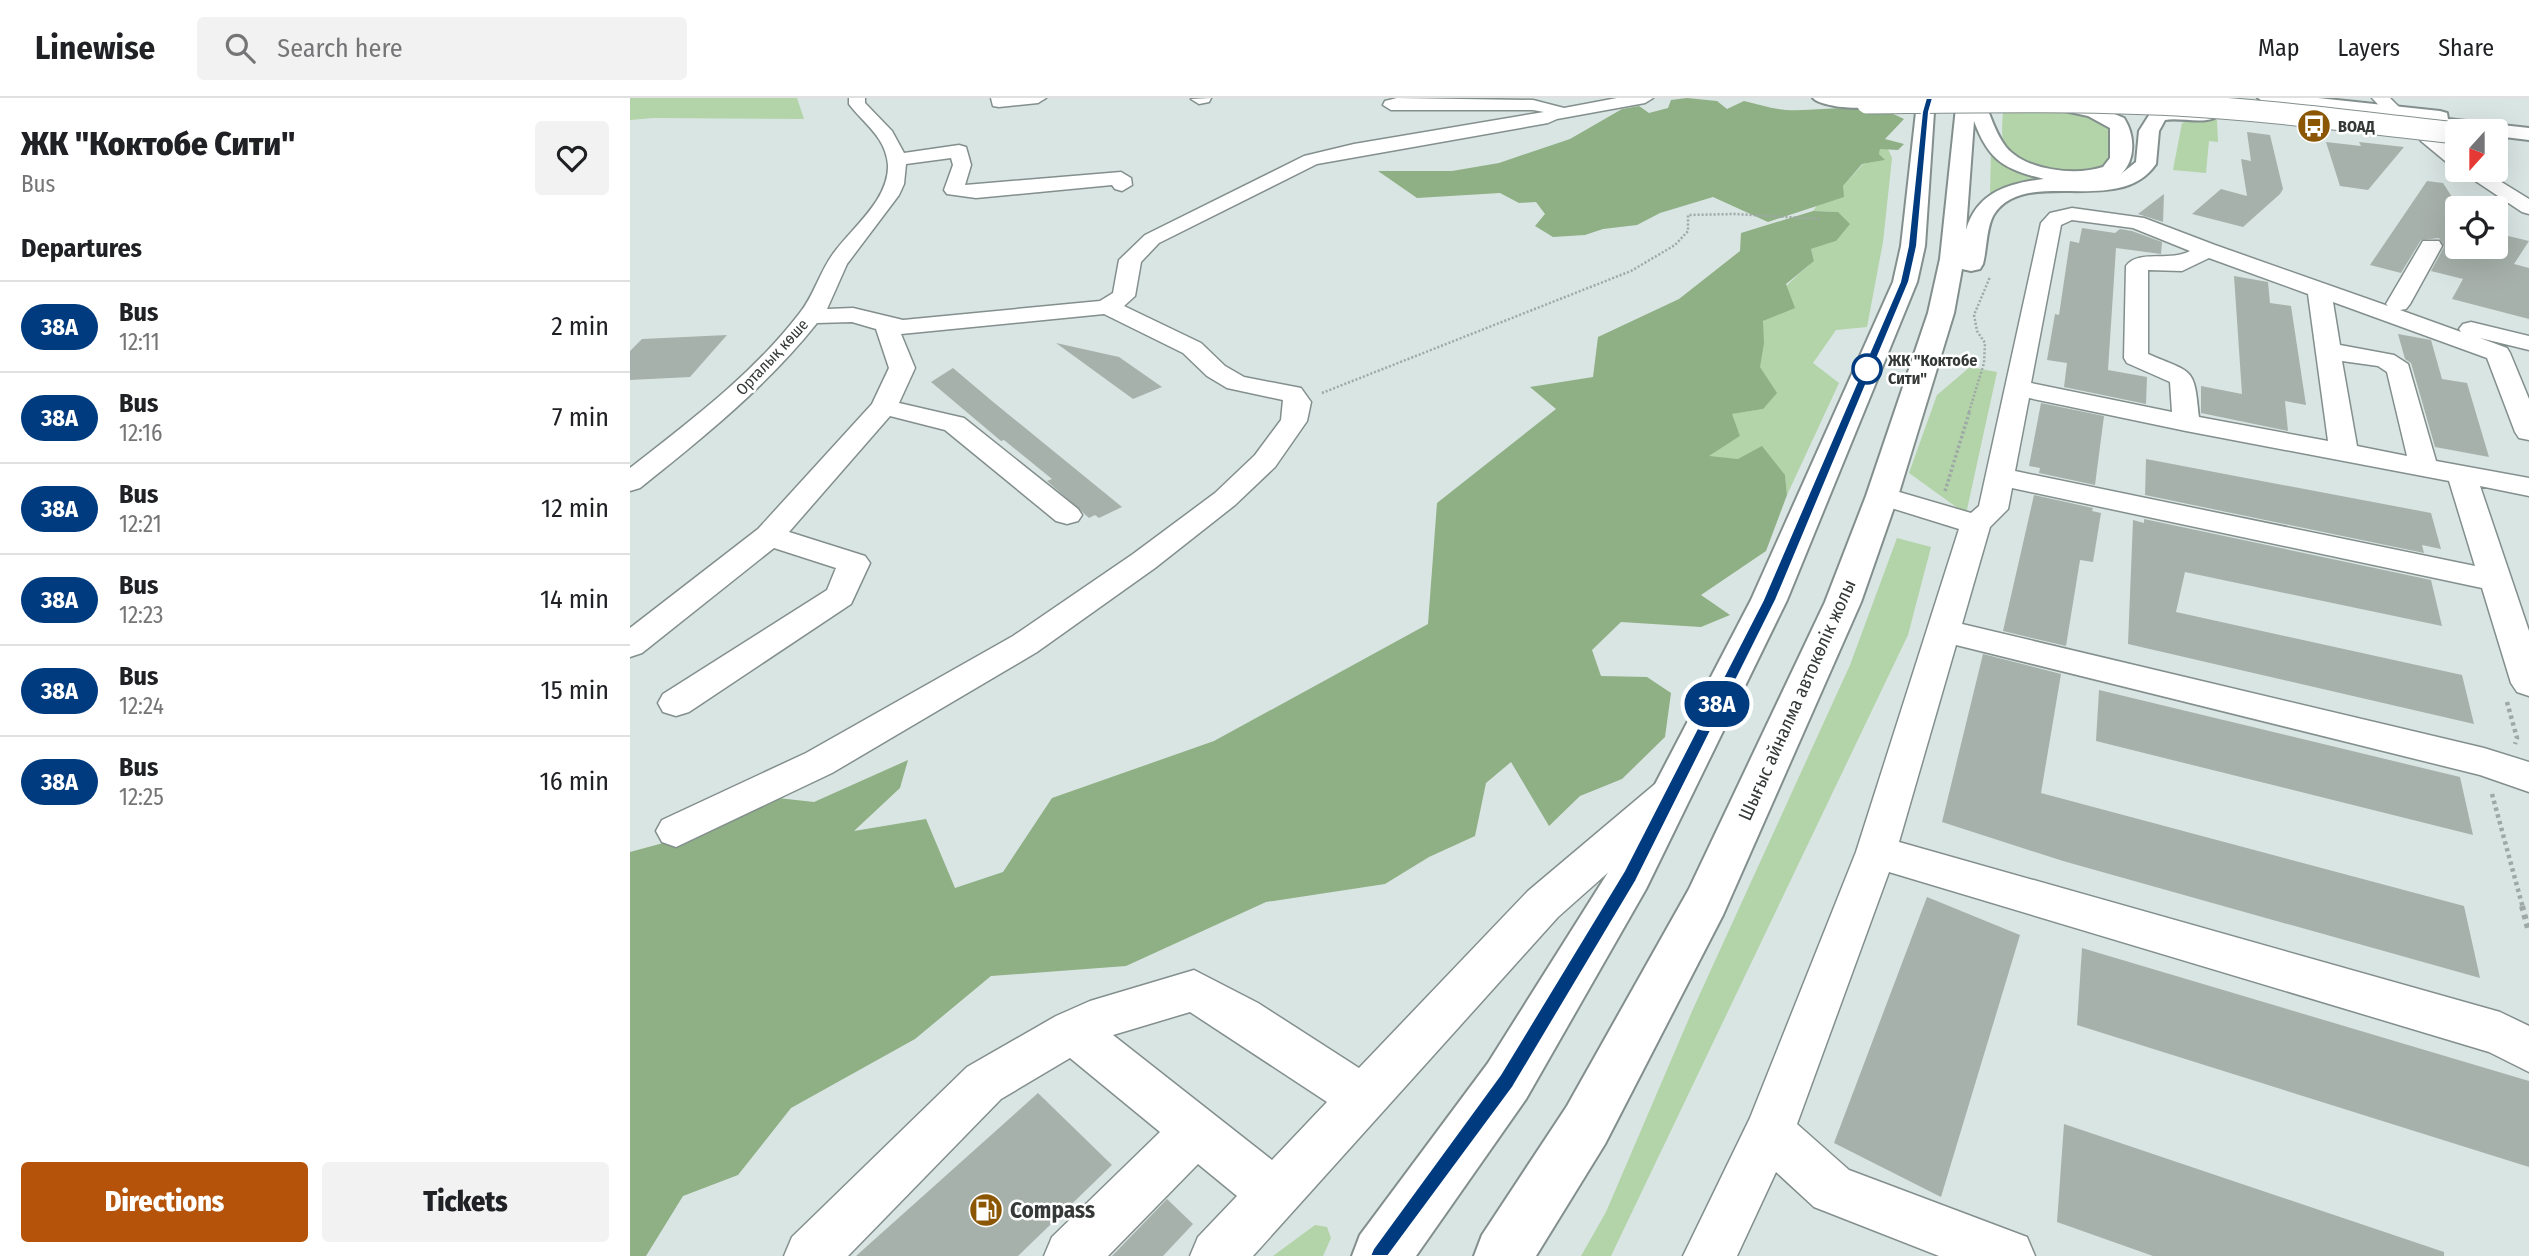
<!DOCTYPE html>
<meta charset="utf-8">
<style>
:root{--surface:#fff;--page:#f2f2f2;--text:#202124;--muted:#757577;--line:#e0e0e0;--accent:#b45309}
body{margin:0;font-family:"Fira Sans Condensed",sans-serif;background:var(--page);color:var(--text);height:100vh;display:flex;flex-direction:column;font-size:26px;white-space:nowrap}
*{box-sizing:border-box;margin:0}
p{font-size:23px;color:var(--muted)}
.icon{flex:none;width:38px;height:38px;fill:none;stroke:currentColor;stroke-width:2;stroke-linecap:round;stroke-linejoin:round}
.map{position:relative;flex:1;overflow:hidden}
.sheet{display:flex;flex-direction:column;background:var(--surface);width:630px}
.sheet>*{flex:none}
.badge{padding:0 14px;border-radius:23px;font-size:24px;line-height:46px}
.needle{width:46px;rotate:201deg}
.tools{position:absolute;left:1815px;top:21px;display:grid;gap:14px}
.tools a{display:grid;place-items:center;width:63px;height:63px;border-radius:7px;background:var(--surface);box-shadow:0 7px 28px #0002;font-size:35px}
.map>.badge{position:absolute;translate:-50% -50%;box-shadow:0 0 0 4px #fff}
h2{padding:0 21px;font-size:26px;line-height:63px}
.round{display:grid;place-items:center;flex:none;width:74px;height:74px;border-radius:7px;background:var(--page)}
.summary{display:flex;align-items:center;justify-content:space-between;height:119px;padding:0 21px}
h1{font-size:33px;font-weight:800;line-height:52px}
.primary-button{display:flex;gap:14px;margin-top:auto;padding:14px 21px}
.primary-button a{flex:1;height:80px;border-radius:7px;background:var(--accent);color:#fff;font-size:28px;font-weight:800;line-height:80px;text-align:center}
.primary-button a+a{background:var(--page);color:var(--text)}
ul{padding:0;list-style:none}
li{display:flex;align-items:center;gap:21px;height:91px;padding:0 21px;border-top:2px solid var(--line)}
li div{flex:1}
li b{display:block;font-size:26px}
li em{font-style:normal}
li .badge{min-width:77px;font-weight:700;text-align:center}
header{display:flex;align-items:center;gap:42px;box-sizing:border-box;height:98px;padding:0 35px;background:var(--surface);border-bottom:2px solid var(--line)}
header strong{font-size:33px}
nav{display:flex;gap:38px;margin-inline-start:auto;font-size:24px}
.search{width:490px;height:63px;background:var(--page);display:flex;align-items:center;gap:18px;box-sizing:border-box;padding:0 24px;border-radius:7px;color:var(--muted);font-size:26px}
main{display:flex;flex:1;min-height:0}
.map>svg:first-child{display:block}
.green{fill:#b3d3a8}
.forest{fill:#8faf84}
.building{fill:#a7b1ab}
.lines{fill:none;stroke-linecap:round;stroke-linejoin:round}
.minor-casing{stroke:#838f8d;stroke-width:3}
.major-casing{stroke:#838f8d;stroke-width:4}
.path-far3{stroke:#9ea8a6;stroke-width:2.5;stroke-dasharray:2 2;stroke-linecap:butt}
.path-far2{stroke:#9ea8a6;stroke-width:3.5;stroke-dasharray:2.5 2.5;stroke-linecap:butt}
.path-far1{stroke:#9ea8a6;stroke-width:4.5;stroke-dasharray:3.5 3.5;stroke-linecap:butt}
.path{stroke:#9ea8a6;stroke-width:6;stroke-dasharray:4.5 4.5;stroke-linecap:butt}
.minor{fill:#fff;fill-rule:evenodd}
.major{fill:#fff;fill-rule:evenodd}
.major-bridge-casing{stroke:#838f8d;stroke-width:23;stroke-linecap:butt}
.major-bridge{stroke:#fff;stroke-width:21}
.line{fill:#003b80;stroke:#fff;stroke-width:2}
.stop-dot{fill:#fff;stroke:#003b80;stroke-width:3.5}
.labels{text-anchor:middle;dominant-baseline:central;stroke-width:5;stroke-linejoin:round;paint-order:stroke}
.far-poi-label{font-size:16px;font-weight:bold;fill:#343938;stroke:#fff;text-anchor:start}
.far-street-label{font-size:16px;fill:#343938;stroke:#fff}
.far-stop-label{font-size:16px;font-weight:bold;fill:#343938;stroke:#fff;text-anchor:start}
.street-label{font-size:19px;fill:#343938;stroke:#fff}
.near-poi-label{font-size:23px;font-weight:bold;fill:#343938;stroke:#fff;text-anchor:start}
</style>
<header>
<strong>Linewise</strong>
<div class="search"><svg class="icon" aria-label="search" viewBox="0 0 24 24"><circle cx="10" cy="10" r="6"/><path d="M15 15l6 6"/></svg>Search here</div>
<nav><a>Map</a><a>Layers</a><a>Share</a></nav>
</header>
<main>
<section class="sheet">
<div class="summary"><div><h1>ЖК &quot;Коктобе Сити&quot;</h1><p>Bus</p></div><a class="round"><svg class="icon" aria-label="heart" viewBox="0 0 24 24"><path d="M12 20l-8-8c-3-5 5-10 8-4 3-6 11-1 8 4z"/></svg></a></div>
<h2>Departures</h2>
<ul>
<li><span class="badge" style="background:#003b80;color:#fff">38А</span><div><b>Bus</b><p>12:11</p></div><em>2 min</em></li>
<li><span class="badge" style="background:#003b80;color:#fff">38А</span><div><b>Bus</b><p>12:16</p></div><em>7 min</em></li>
<li><span class="badge" style="background:#003b80;color:#fff">38А</span><div><b>Bus</b><p>12:21</p></div><em>12 min</em></li>
<li><span class="badge" style="background:#003b80;color:#fff">38А</span><div><b>Bus</b><p>12:23</p></div><em>14 min</em></li>
<li><span class="badge" style="background:#003b80;color:#fff">38А</span><div><b>Bus</b><p>12:24</p></div><em>15 min</em></li>
<li><span class="badge" style="background:#003b80;color:#fff">38А</span><div><b>Bus</b><p>12:25</p></div><em>16 min</em></li>
</ul>
<div class="primary-button"><a>Directions</a><a>Tickets</a></div>
</section>
<div class="map">
<svg width="1899" height="1158" viewBox="0 0 1899 1158">
<rect width="100%" height="100%" fill="#d9e5e3"/>
<g class="green">
<path d="M 0,0 L 167,0 L 174,21 L 23,20 L 0,22 Z"/>
<path d="M 1373,10 L 1459,16 L 1479,28 C 1481,39 1482,57 1475,65 C 1459,86 1385,70 1375,49 C 1370,39 1373,21 1373,10 Z"/>
<path d="M 1562,21 L 1587,22 L 1588,44 L 1579,43 L 1576,75 L 1543,72 L 1552,25 Z"/>
<path d="M 1250,50 L 1258,51 L 1262,60 L 1253,144 L 1237,229 L 1206,232 L 1183,265 L 1209,285 L 1157,397 L 1155,377 L 1108,361 L 1077,359 L 1110,338 L 1101,316 L 1133,311 C 1131,288 1126,243 1134,222 C 1143,197 1164,180 1184,163 L 1181,151 L 1206,143 L 1208,114 L 1183,113 L 1188,106 L 1213,99 L 1213,88 L 1233,66 L 1254,62 L 1249,56 Z"/>
<path d="M 1361,53 L 1372,65 L 1428,81 C 1402,82 1382,84 1360,97 Z"/>
<path d="M 1340,269 L 1367,274 L 1336,416 L 1279,375 L 1307,297 Z"/>
<path d="M 1267,440 L 1301,449 L 1278,537 L 981,1158 L 951,1158 L 976,1114 L 1063,911 L 1220,567 Z"/>
<path d="M 685,1127 L 697,1129 L 701,1140 L 693,1158 L 643,1158 Z"/>
</g>
<g class="forest">
<path d="M 1057,0 L 1087,3 L 1097,11 L 1114,3 C 1128,6 1142,11 1156,12 C 1194,14 1239,2 1274,21 L 1255,41 L 1274,46 L 1268,52 L 1250,51 L 1249,56 L 1255,62 L 1232,66 L 1213,88 L 1214,99 L 1138,124 L 1083,99 L 1030,115 L 1007,127 L 973,131 L 955,137 L 923,139 L 905,128 L 915,116 L 906,104 L 889,105 L 870,95 L 787,100 L 748,73 L 822,73 L 869,65 L 940,41 L 992,11 L 1009,8 L 1019,15 L 1038,10 L 1041,2 Z"/>
<path d="M 1183,113 L 1208,114 L 1220,126 L 1206,143 L 1181,151 L 1184,163 L 1156,186 L 1165,210 L 1133,223 L 1134,245 L 1130,269 L 1147,295 L 1133,311 L 1102,316 L 1110,338 L 1079,358 L 1108,361 L 1132,348 L 1155,377 L 1157,397 L 1136,453 L 1071,497 L 1100,517 L 1071,529 L 991,524 L 962,552 L 971,578 L 1017,579 L 1041,595 L 1035,639 L 992,681 L 950,698 L 919,728 L 881,664 L 856,685 L 845,738 L 799,759 L 755,786 L 636,804 L 496,868 L 361,878 L 285,941 L 161,1010 L 108,1077 L 53,1098 L 16,1158 L 0,1158 L 0,754 L 59,738 L 148,700 L 184,704 L 278,662 L 270,690 L 224,733 L 296,721 L 325,790 L 373,774 L 422,700 L 584,643 L 798,526 L 807,405 L 926,311 L 900,289 L 963,279 L 968,239 L 1049,201 L 1110,153 L 1111,135 Z"/>
</g>
<g class="building">
<path d="M 1617,34 L 1640,37 L 1653,91 L 1650,96 L 1613,129 L 1562,116 L 1591,91 L 1617,98 L 1611,61 L 1621,63 Z"/>
<path d="M 1696,44 L 1731,48 L 1729,44 L 1774,49 L 1738,92 L 1710,88 Z"/>
<path d="M 1797,83 L 1813,85 L 1829,110 L 1827,110 L 1827,149 L 1866,149 L 1866,135 L 1899,143 L 1884,166 L 1899,170 L 1899,221 L 1822,201 L 1833,181 L 1801,173 L 1814,149 L 1809,140 L 1791,142 L 1771,175 L 1740,167 Z"/>
<path d="M 1534,96 L 1533,124 L 1508,116 Z"/>
<path d="M 1452,130 L 1485,135 L 1490,131 L 1502,133 L 1532,144 L 1531,156 L 1486,150 L 1478,272 L 1517,279 L 1516,306 L 1434,289 L 1437,265 L 1417,262 L 1425,216 L 1429,217 L 1440,143 L 1449,145 Z"/>
<path d="M 1604,178 L 1638,184 L 1640,205 L 1661,208 L 1676,307 L 1655,303 L 1658,333 L 1571,315 L 1571,288 L 1612,296 Z"/>
<path d="M 1768,236 L 1801,242 L 1812,281 L 1837,285 L 1859,359 L 1805,349 L 1781,265 L 1775,261 Z"/>
<path d="M 97,237 L 60,279 L 0,282 L 0,253 L 12,241 Z"/>
<path d="M 426,245 L 489,259 L 532,289 L 503,301 Z"/>
<path d="M 323,270 L 362,303 L 492,409 L 469,420 L 465,417 L 459,420 L 417,383 L 422,381 L 374,342 L 371,343 L 301,284 Z"/>
<path d="M 1411,305 L 1474,318 L 1465,387 L 1409,375 L 1410,370 L 1399,368 Z"/>
<path d="M 1516,361 L 1801,415 L 1811,451 L 1792,447 L 1794,455 L 1515,397 Z"/>
<path d="M 1404,397 L 1463,410 L 1462,413 L 1471,415 L 1463,464 L 1450,462 L 1436,548 L 1373,533 Z"/>
<path d="M 1514,421 L 1801,482 L 1812,528 L 1555,474 L 1546,514 L 1832,577 L 1844,626 L 1498,546 L 1503,422 L 1514,425 Z"/>
<path d="M 1353,556 L 1431,576 L 1411,695 L 1834,808 L 1850,880 L 1433,763 L 1312,724 Z"/>
<path d="M 1469,592 L 1830,679 L 1843,737 L 1466,643 Z"/>
<path d="M 1297,799 L 1390,837 L 1311,1099 L 1204,1045 Z"/>
<path d="M 1452,850 L 1899,983 L 1899,1069 L 1447,927 Z"/>
<path d="M 408,995 L 482,1067 L 388,1158 L 226,1158 Z"/>
<path d="M 1434,1026 L 1814,1154 L 1814,1158 L 1523,1158 L 1427,1124 Z"/>
<path d="M 537,1101 L 563,1126 L 533,1158 L 482,1158 Z"/>
</g>
<g class="lines">
<g class="minor-casing">
<g id="minor">
<path d="M 219,0 L 235,0 L 235,5 L 262,33 L 274,55 L 329,47 L 336,49 L 341,67 L 335,87 L 491,74 L 501,80 L 502,87 L 492,93 L 485,91 L 482,87 L 346,100 L 317,96 L 314,92 L 323,67 L 321,60 L 276,66 L 274,86 L 269,97 L 217,166 L 197,211 L 223,210 L 273,222 L 470,203 L 483,195 L 489,162 L 515,137 L 674,58 L 724,46 L 914,14 L 903,12 L 761,12 L 753,7 L 755,3 L 767,0 L 903,2 L 934,10 L 987,0 L 1023,0 L 1015,5 L 927,21 L 918,25 L 687,66 L 529,145 L 511,164 L 505,198 L 494,208 L 571,245 L 595,268 L 614,279 L 671,290 L 681,304 L 677,323 L 645,369 L 605,407 L 525,470 L 407,554 L 202,675 L 46,749 L 32,744 L 26,733 L 32,722 L 176,655 L 383,538 L 503,456 L 585,395 L 625,357 L 651,322 L 653,302 L 597,290 L 577,278 L 553,255 L 474,216 L 271,236 L 285,270 L 269,305 L 334,320 L 448,411 L 452,417 L 448,423 L 437,426 L 426,423 L 315,332 L 260,318 L 159,434 L 235,458 L 240,465 L 221,506 L 59,614 L 46,618 L 33,614 L 28,605 L 33,596 L 197,492 L 206,470 L 144,450 L 12,555 L 0,559 L 0,530 L 128,431 L 242,306 L 259,270 L 246,231 L 222,224 L 187,225 C 136,289 74,339 10,390 L 0,393 L 0,370 C 60,323 122,277 169,216 C 185,197 190,171 206,152 C 224,128 259,101 258,67 C 256,39 234,26 219,6 Z"/>
<path d="M 361,0 L 416,0 L 408,5 L 369,9 L 363,8 Z"/>
<path d="M 581,0 L 579,4 L 569,6 L 561,1 Z"/>
<path d="M 1742,0 L 1760,0 L 1774,14 L 1771,18 L 1759,18 Z"/>
<path d="M 1797,34 L 1803,35 L 1827,54 L 1827,69 L 1820,67 L 1791,43 L 1788,39 L 1791,35 Z"/>
<path d="M 1829,72 L 1852,72 L 1899,101 L 1899,116 L 1892,114 Z"/>
<path d="M 1442,110 L 1514,120 L 1585,147 L 1758,208 L 1756,206 L 1793,143 L 1809,143 L 1812,148 L 1780,206 L 1776,211 L 1770,212 L 1831,234 L 1829,231 L 1833,226 L 1841,224 L 1899,238 L 1899,252 L 1850,240 L 1877,250 L 1880,255 L 1899,301 L 1899,342 L 1889,340 L 1885,334 L 1857,260 L 1703,204 L 1710,247 L 1764,257 L 1778,266 L 1806,363 L 1899,380 L 1899,398 L 1850,388 L 1899,533 L 1899,598 L 1887,594 L 1881,585 L 1852,490 L 1382,390 L 1378,411 L 1360,429 L 1332,526 L 1854,650 L 1899,664 L 1899,694 L 1850,677 L 1326,547 L 1269,744 L 1870,914 L 1899,928 L 1899,974 L 1859,954 L 1259,774 L 1167,1026 L 1219,1072 L 1397,1139 L 1405,1158 L 1309,1158 L 1184,1109 L 1146,1074 L 1107,1158 L 1053,1158 L 1120,1020 L 1226,754 L 1329,431 L 1242,404 L 1237,398 L 1242,392 L 1252,389 L 1341,415 L 1349,408 L 1411,125 L 1420,115 ZM 1442,122 L 1503,130 L 1560,153 C 1540,164 1508,151 1496,168 L 1494,260 L 1497,265 L 1540,284 L 1542,314 L 1401,285 L 1431,127 ZM 1579,160 L 1678,196 L 1698,343 L 1569,319 C 1564,268 1564,276 1518,256 L 1518,172 L 1552,173 ZM 1712,263 L 1748,268 L 1757,274 L 1777,358 L 1727,348 ZM 1399,300 L 1556,333 L 1819,383 L 1845,468 L 1385,373 Z"/>
<path d="M 1039,682 L 1053,686 L 1058,697 L 1053,708 L 928,819 L 623,1158 L 560,1158 L 568,1139 L 607,1098 L 568,1066 L 478,1158 L 414,1158 L 422,1139 L 530,1034 L 440,960 L 371,1001 L 218,1158 L 154,1158 L 162,1139 L 337,969 L 426,918 L 460,903 L 564,872 L 628,905 L 729,970 L 898,793 L 1025,686 ZM 560,914 L 697,1004 L 642,1062 L 483,937 Z"/>
</g>
</g>
<g class="major-casing">
<g id="major">
<path d="M 1183,0 L 1239,0 L 1246,5 C 1239,14 1190,9 1183,0 Z"/>
<path d="M 1290,0 L 1308,0 L 1304,14 L 1295,148 L 1287,184 L 1157,502 L 1016,791 L 896,1001 L 786,1158 L 722,1158 L 730,1137 L 858,965 L 984,765 L 1121,502 L 1263,184 L 1271,148 L 1286,14 Z"/>
<path d="M 1327,0 L 1353,0 C 1360,16 1365,35 1376,49 C 1396,73 1446,78 1473,69 L 1480,60 L 1480,30 L 1458,18 L 1411,8 L 1409,4 L 1411,0 L 1463,7 L 1494,20 C 1505,37 1506,62 1491,76 L 1506,64 L 1509,33 L 1521,14 C 1538,10 1578,3 1590,16 C 1580,28 1551,19 1535,22 L 1529,33 L 1526,66 C 1488,121 1394,66 1363,118 C 1356,132 1357,151 1353,166 L 1350,171 L 1341,173 L 1332,171 L 1324,215 L 1268,398 L 1231,504 L 1093,817 L 975,1046 L 906,1158 L 844,1158 L 852,1137 L 937,1008 L 1059,791 L 1195,504 L 1236,398 L 1298,215 L 1310,161 ZM 1344,23 C 1359,63 1374,71 1414,81 C 1379,85 1347,94 1336,132 Z"/>
<path d="M 1628,0 L 1688,0 L 1810,13 L 1817,15 L 1818,21 L 1899,30 L 1899,42 L 1866,38 L 1866,33 L 1827,34 L 1783,29 L 1776,27 L 1775,21 L 1637,6 Z"/>
</g>
</g>
<g class="path-far3">
<path d="M 692,295 L 1001,173 L 1045,147 L 1058,133 L 1058,117 L 1105,116 L 1190,121"/>
<path d="M 1339,314 L 1354,265 L 1355,245 L 1347,233 L 1344,217 L 1360,179"/>
</g>
<path class="path-far2" d="M 1315,393 L 1340,312"/>
<g class="path-far1">
<path d="M 1877,604 L 1887,640 L 1885,646"/>
<path d="M 1862,696 L 1893,810"/>
</g>
<path class="path" d="M 1892,808 L 1899,834"/>
<use href="#minor" class="minor"/>
<use href="#major" class="major"/>
<g class="major-bridge-casing">
<path id="major-bridge" d="M 1237,5 C 1340,4 1443,2 1546,7 C 1640,12 1733,25 1827,35"/>
</g>
<use href="#major-bridge" class="major-bridge"/>
</g>
<path class="line" d="M 1296,0 L 1303,0 L 1299,14 L 1287,148 L 1279,184 L 1146,502 L 1006,783 L 883,989 L 758,1158 L 740,1158 L 743,1151 L 870,977 L 994,773 L 1133,502 L 1270,184 L 1278,148 L 1292,14 Z"/>
<defs>
<g id="bus-disc" transform="scale(1.75)"><circle r="9.5" fill="#8b5705" stroke="#fff"/><path d="M-5-6H5V4H4V6H2V4H-2V6H-4V4H-5ZM-3.5-4V0h7V-4ZM-3.5 1.2v1.5H-2V1.2ZM2 1.2v1.5H3.5V1.2Z" fill="#fff"/></g>
<g id="fuel-disc" transform="scale(1.75)"><circle r="9.5" fill="#8b5705" stroke="#fff"/><path d="M-5.5-6h7V0h2V4h1.3V-2.5L3-4.5l.8-.8L6-3V5H2.5V1h-1V6h-7ZM-4.2-4.7v3.2H.2V-4.7Z" fill="#fff"/></g>
</defs>
<g fill-rule="evenodd">
<use href="#bus-disc" x="1684" y="28"/>
<use href="#fuel-disc" x="356" y="1112"/>
</g>
<circle class="stop-dot" cx="1237" cy="271" r="14"/>
<g class="labels">
<g class="far-poi-label">
<text x="1708" y="28">ВОАД</text>
</g>
<g class="far-street-label">
<text transform="translate(142 259) rotate(-47)">Орталық көше</text>
</g>
<g class="far-stop-label">
<text x="1258" y="262">ЖК "Коктобе<tspan x="1258" dy="18">Сити"</tspan></text>
</g>
<g class="street-label">
<text transform="translate(1167 602) rotate(-66)">Шығыс айналма автокөлік жолы</text>
</g>
<g class="near-poi-label">
<text x="380" y="1112">Compass</text>
</g>
</g>
</svg>
<div class="tools">
<a><svg class="needle" viewBox="-14 -14 28 28"><path d="M0-13l5 13h-10z" fill="#e53935"/><path d="M0 13l5-13h-10z" fill="#757577"/></svg></a>
<a><svg class="icon" aria-label="locate" viewBox="0 0 24 24"><circle cx="12" cy="12" r="6"/><path d="M12 2v4M12 18v4M2 12h4M18 12h4"/></svg></a>
</div>
<b class="badge" style="left:1087px;top:606px;background:#003b80;color:#fff">38А</b>
</div>
</main>
